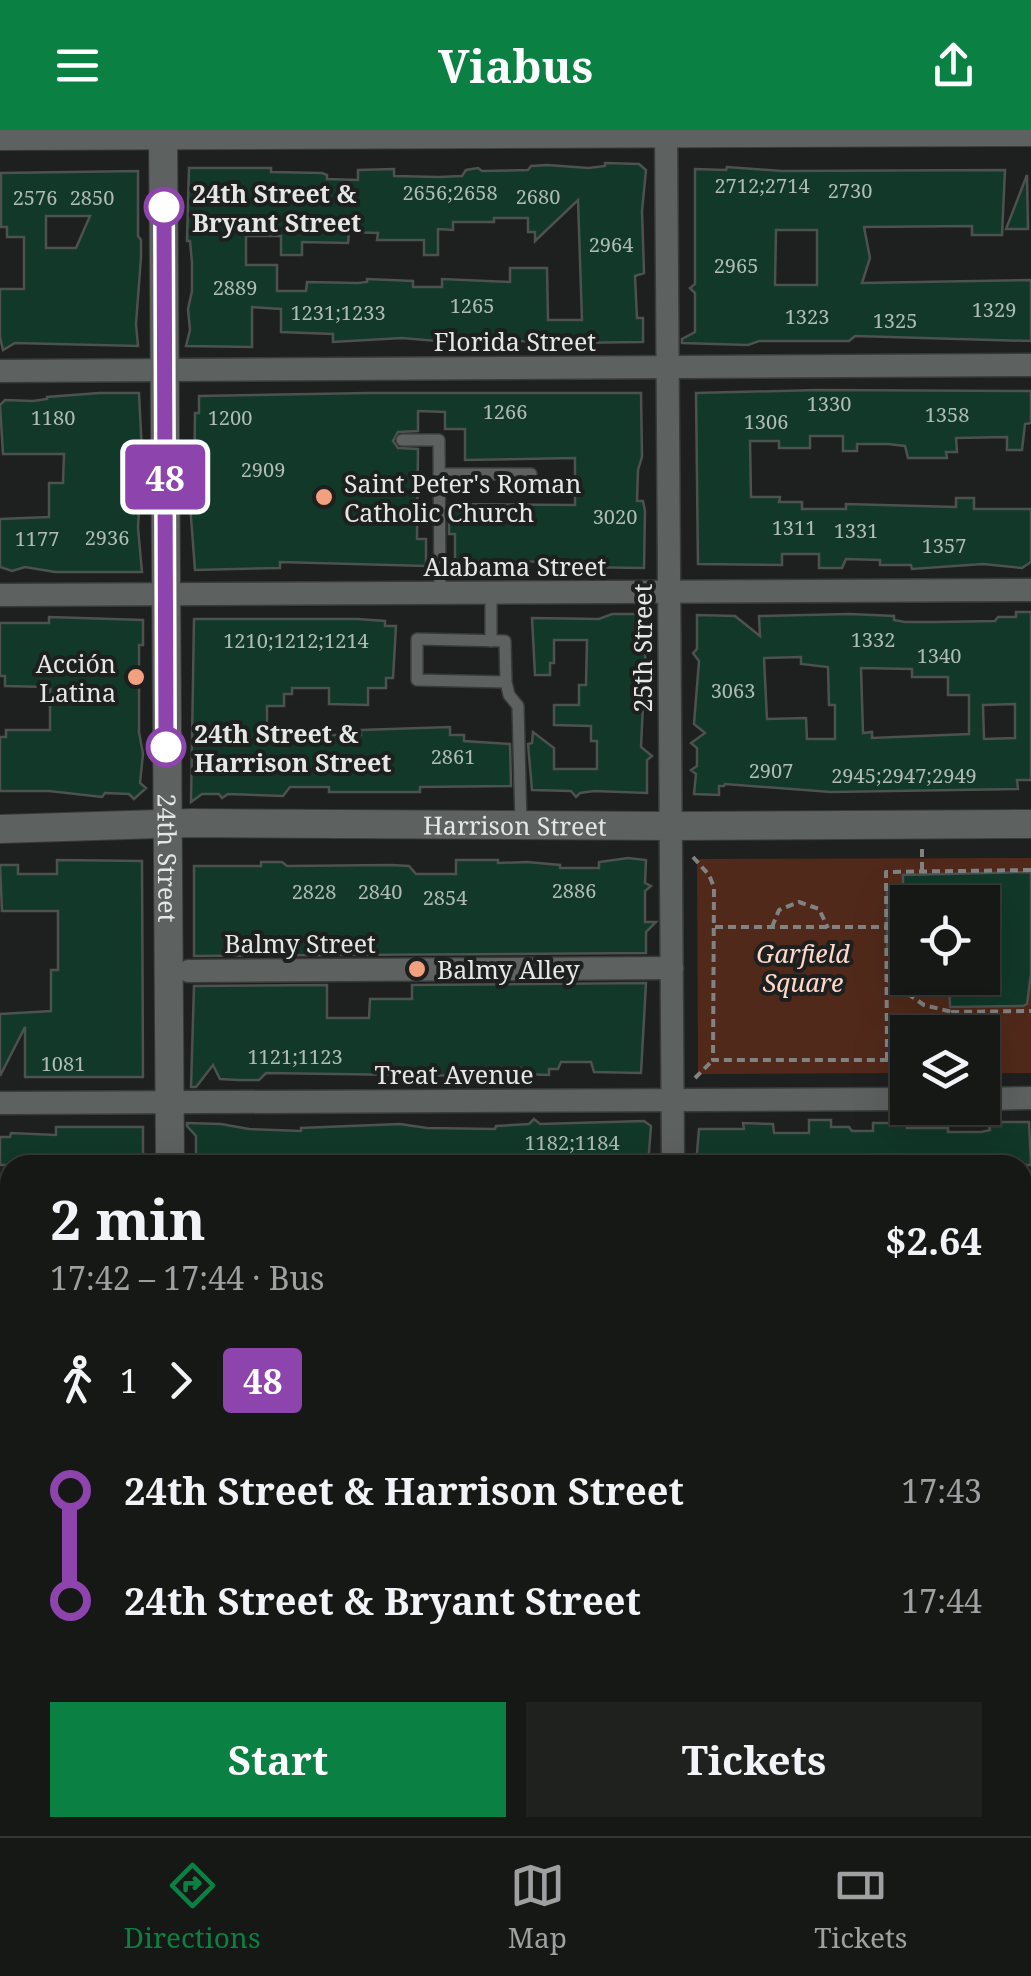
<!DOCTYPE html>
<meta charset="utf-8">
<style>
:root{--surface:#161816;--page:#1f211f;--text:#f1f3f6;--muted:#9ea0a1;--line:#353735;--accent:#0b8043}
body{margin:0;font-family:"Noto Serif",serif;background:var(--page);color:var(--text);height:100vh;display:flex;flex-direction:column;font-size:38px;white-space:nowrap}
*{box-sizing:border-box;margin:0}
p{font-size:32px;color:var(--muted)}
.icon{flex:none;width:55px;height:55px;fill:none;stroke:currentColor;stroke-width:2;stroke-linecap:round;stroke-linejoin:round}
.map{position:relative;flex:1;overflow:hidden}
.details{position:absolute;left:0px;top:1025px;width:1032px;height:682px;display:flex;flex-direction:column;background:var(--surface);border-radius:30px 30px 0 0;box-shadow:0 10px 40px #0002,0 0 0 2px var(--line)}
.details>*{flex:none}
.badge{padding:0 20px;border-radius:8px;font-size:35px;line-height:65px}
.fabs{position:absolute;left:890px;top:755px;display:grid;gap:20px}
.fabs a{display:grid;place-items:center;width:110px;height:110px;border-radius:0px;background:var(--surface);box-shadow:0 10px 40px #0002,0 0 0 2px var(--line);font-size:50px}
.map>.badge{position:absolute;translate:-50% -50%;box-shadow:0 0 0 5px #fff}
.legs{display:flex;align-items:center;gap:15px;height:110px;padding:0 50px;font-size:32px}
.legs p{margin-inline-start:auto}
.headline{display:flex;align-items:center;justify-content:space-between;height:170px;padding:0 50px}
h1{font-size:55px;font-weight:700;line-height:75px}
.button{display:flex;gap:20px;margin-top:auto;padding:20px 50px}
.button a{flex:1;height:115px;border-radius:0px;background:var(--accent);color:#fff;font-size:40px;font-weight:700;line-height:115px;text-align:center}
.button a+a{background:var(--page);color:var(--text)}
ul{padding:0 50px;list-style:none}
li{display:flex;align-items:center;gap:35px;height:110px;font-size:38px}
li i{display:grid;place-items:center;width:15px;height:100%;margin:0 12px;background:currentColor}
li i::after{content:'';width:25px;height:25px;margin:-12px;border:8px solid;border-radius:50%;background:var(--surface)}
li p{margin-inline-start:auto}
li:first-child i{background:linear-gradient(#0000 50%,currentColor 0)}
li:last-child i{background:linear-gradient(currentColor 50%,#0000 0)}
header{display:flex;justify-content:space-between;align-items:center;height:130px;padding:0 50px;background:var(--accent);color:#fff;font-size:45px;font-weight:700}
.tab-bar{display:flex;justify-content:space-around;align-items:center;height:140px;border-top:2px solid var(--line);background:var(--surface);font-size:28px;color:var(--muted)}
.tab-bar a{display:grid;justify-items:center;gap:5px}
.tab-bar .on{color:var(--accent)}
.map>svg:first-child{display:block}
.green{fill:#50291a;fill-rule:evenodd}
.building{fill:#113829;stroke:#4d514f;stroke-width:2.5;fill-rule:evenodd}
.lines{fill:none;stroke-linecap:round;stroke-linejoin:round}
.service-casing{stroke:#383b39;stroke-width:14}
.minor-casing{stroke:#383b39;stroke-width:25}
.tertiary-casing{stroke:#383b39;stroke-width:30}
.path{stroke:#818382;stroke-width:4;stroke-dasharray:8 5;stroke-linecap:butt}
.service{stroke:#5d615f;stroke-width:11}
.minor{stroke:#5d615f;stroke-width:22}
.tertiary{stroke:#5d615f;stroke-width:28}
.line-1-casing{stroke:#fff;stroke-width:22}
.line-1{stroke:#8e44ad;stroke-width:15}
.stop-1-dot{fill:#fff;stroke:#8e44ad;stroke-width:5}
.poi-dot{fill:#f2a080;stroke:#1d201e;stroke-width:4}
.labels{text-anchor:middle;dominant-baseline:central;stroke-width:8;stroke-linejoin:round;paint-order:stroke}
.number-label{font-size:20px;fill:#b0bbb7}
.stop-label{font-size:25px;font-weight:bold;fill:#e5e7e6;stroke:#1d201e;text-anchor:start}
.street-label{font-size:25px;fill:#e5e7e6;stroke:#1d201e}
.poi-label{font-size:25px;fill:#e5e7e6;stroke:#1d201e;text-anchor:start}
.park-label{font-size:25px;font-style:italic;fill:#fed8ca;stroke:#1d201e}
</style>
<header><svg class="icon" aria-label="menu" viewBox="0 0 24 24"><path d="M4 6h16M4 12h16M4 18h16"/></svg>Viabus<svg class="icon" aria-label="share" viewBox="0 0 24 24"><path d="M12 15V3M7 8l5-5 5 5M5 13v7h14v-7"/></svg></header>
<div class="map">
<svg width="1031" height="1706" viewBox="0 0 1031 1706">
<rect width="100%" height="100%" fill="#1d201e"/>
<path class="green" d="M 1031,728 L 1031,943 L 983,943 L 982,902 L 908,902 L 907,943 L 698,944 L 697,729 ZM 908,772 L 982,772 L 982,848 L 908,848 Z"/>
<g class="building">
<path d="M 605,33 L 639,34 L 646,40 L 642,81 L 644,143 L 635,146 L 637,188 L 643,188 L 643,212 L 564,213 L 448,208 L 448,212 L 402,208 L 333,212 L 333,204 L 281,202 L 281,179 L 252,177 L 252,217 L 186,216 L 190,200 L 188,179 L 192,161 L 192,133 L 190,111 L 187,111 L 189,38 L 271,38 L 271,42 L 322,43 L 327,45 L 327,49 L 358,50 L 358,40 L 394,39 L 394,46 L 439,47 L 462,46 L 466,40 L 478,38 L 482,41 L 528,40 L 531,36 L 547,35 L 589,38 L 605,36 ZM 578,70 L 582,190 L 548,190 L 547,138 L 510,138 L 510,152 L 442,149 L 442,157 L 413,157 L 413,151 L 367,149 L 367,152 L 358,153 L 307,152 L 306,161 L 277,161 L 277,135 L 246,135 L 246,106 L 281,106 L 281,125 L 302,125 L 302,112 L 348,113 L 349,102 L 378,103 L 377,110 L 424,110 L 424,125 L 438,125 L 438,99 L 453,100 L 453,92 L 494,92 L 494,88 L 528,88 L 528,102 L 535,102 L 535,111 Z"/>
<path d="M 727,37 L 782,41 L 1005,40 L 1002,105 L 972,105 L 972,96 L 864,97 L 870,128 L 862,153 L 1031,150 L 1031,211 L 855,206 L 849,211 L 759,211 L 748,215 L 682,213 L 682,209 L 695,202 L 695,163 L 690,158 L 695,154 L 695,39 L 726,40 ZM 776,100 L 817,100 L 817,155 L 775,155 Z"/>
<path d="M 138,41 L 138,106 L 141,110 L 141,127 L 136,194 L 138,216 L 15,213 L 3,220 L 0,207 L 0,159 L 24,159 L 24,107 L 7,107 L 7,97 L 1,97 L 1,43 ZM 46,86 L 90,86 L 76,118 L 46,118 Z"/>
<path d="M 1027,45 L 1028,99 L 1006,99 Z"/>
<path d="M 818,260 L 1031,261 L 1031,293 L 1025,294 L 1022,320 L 1007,320 L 1007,307 L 956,308 L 957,322 L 946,322 L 947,328 L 908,328 L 905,316 L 888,314 L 857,314 L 857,321 L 843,321 L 843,306 L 810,306 L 810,318 L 779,318 L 779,311 L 750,311 L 751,367 L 780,367 L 779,372 L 802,372 L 802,379 L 846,379 L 846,374 L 956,377 L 956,368 L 974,368 L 974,379 L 1031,379 L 1031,432 L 1022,438 L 983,434 L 912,439 L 911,435 L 880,435 L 880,430 L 846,429 L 842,438 L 819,438 L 819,424 L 782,424 L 782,435 L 698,434 L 696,263 Z"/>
<path d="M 99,263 L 139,263 L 142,323 L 138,398 L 142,442 L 55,442 L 25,437 L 12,441 L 0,437 L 0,389 L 49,387 L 49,353 L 63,353 L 64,324 L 3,324 L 0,275 L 5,270 L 33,271 L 47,269 L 47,267 Z"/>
<path d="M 368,263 L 641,263 L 642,327 L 638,340 L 637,371 L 643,371 L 645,381 L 644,438 L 574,437 L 574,432 L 455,431 L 455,404 L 449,404 L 449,374 L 575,375 L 575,328 L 465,330 L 465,299 L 445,299 L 445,282 L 418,281 L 418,301 L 398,302 L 393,311 L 398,318 L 418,319 L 417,409 L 426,409 L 426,436 L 280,432 L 280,438 L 195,440 L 190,374 L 194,374 L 195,283 L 199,283 L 199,266 Z"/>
<path d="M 1016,482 L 1031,482 L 1031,650 L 1017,650 L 1018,659 L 831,662 L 725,654 L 724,656 L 719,656 L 719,665 L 694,664 L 696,644 L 691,640 L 697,636 L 697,618 L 691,613 L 705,603 L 694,594 L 699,531 L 693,523 L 697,519 L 697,485 L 735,486 L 760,506 L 759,486 L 850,484 L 894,486 L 894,490 L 905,492 L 935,492 L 995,491 L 998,487 L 1016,487 ZM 801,527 L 801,534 L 828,537 L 829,575 L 835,575 L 835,609 L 807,609 L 806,588 L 767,589 L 764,528 ZM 861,538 L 912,539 L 912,547 L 948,547 L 948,565 L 969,565 L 969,604 L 872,608 L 872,602 L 863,603 ZM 1015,574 L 1015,608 L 984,609 L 983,575 Z"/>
<path d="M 612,484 L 641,484 L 647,490 L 641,617 L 652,626 L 647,630 L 647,663 L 594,661 L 580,663 L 576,667 L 571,661 L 532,660 L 528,614 L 532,613 L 533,602 L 554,618 L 554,639 L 597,639 L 597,611 L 591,611 L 591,596 L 554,595 L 554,575 L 579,575 L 579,555 L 586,555 L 587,510 L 554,510 L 554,533 L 550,533 L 550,545 L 535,545 L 532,488 L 599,489 Z"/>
<path d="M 49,487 L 143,490 L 143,515 L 139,515 L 139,602 L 143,624 L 140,653 L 146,658 L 134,669 L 129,664 L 105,663 L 102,667 L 49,661 L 0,661 L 0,607 L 6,607 L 6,600 L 50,600 L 50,557 L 5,556 L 5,546 L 0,546 L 0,493 L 49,493 Z"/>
<path d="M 194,489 L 358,489 L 385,491 L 385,496 L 396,496 L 393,548 L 386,548 L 386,558 L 368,558 L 368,575 L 329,574 L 329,558 L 292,558 L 292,564 L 284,564 L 284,576 L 267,576 L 267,605 L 361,605 L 361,600 L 450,597 L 450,605 L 464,605 L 464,611 L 510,614 L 511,656 L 420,657 L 420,662 L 329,662 L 329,657 L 290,657 L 283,666 L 228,664 L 222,668 L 219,664 L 202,664 L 191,672 Z"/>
<path d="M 628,728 L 646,730 L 645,753 L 651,756 L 645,761 L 645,792 L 656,792 L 646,802 L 646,823 L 194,826 L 194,736 L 261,736 L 261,732 L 282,732 L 287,736 L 391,735 L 409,736 L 416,744 L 456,744 L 456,730 L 498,730 L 498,733 L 527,732 L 560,735 L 560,738 L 599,738 L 599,732 Z"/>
<path d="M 57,730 L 142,731 L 143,947 L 25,947 L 25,897 L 0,946 L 0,884 L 51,881 L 51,840 L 58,840 L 58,781 L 2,781 L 0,735 L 18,735 L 18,744 L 57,744 Z"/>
<path d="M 1031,742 L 1031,844 L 1027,874 L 1023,876 L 950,877 L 949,848 L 997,848 L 996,819 L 982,819 L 982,772 L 908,772 L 908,819 L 887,820 L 887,755 L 903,756 L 903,745 Z"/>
<path d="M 646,853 L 641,943 L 594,942 L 591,932 L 561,932 L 558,939 L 549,939 L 549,945 L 521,944 L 521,938 L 485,938 L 485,944 L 474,946 L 266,943 L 259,950 L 238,950 L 220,949 L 213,935 L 196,957 L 191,957 L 194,856 L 327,855 L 327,888 L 369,888 L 370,869 L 412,869 L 412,855 Z"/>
<path d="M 534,989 L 540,994 L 644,991 L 651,996 L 648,1035 L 196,1035 L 196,1006 L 187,996 L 187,993 L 221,994 L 249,999 L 301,1001 L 301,998 L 400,994 L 427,998 L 495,999 L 496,996 L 529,994 Z"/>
<path d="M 809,990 L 831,990 L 831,997 L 849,997 L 852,1001 L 873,1001 L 873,993 L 907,993 L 907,998 L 948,998 L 948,1002 L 981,1002 L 990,1000 L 989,996 L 1001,996 L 1001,992 L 1029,992 L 1031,1035 L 696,1035 L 699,999 L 744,999 L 743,993 L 773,994 L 774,1003 L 809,1003 Z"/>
<path d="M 56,997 L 143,997 L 143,1035 L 0,1035 L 0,1007 L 10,1007 L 11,1003 L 56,1005 Z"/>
</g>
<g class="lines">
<g class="service-casing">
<g id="service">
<path d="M 402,310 L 439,310 L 440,463"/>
<path d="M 439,344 L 531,344"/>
<path d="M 491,463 L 491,511"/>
<path d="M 506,552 L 505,511 L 417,509 L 417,550 L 506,552 L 509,565 L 518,576 L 521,695"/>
</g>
</g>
<g class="minor-casing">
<g id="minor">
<path d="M 666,0 L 673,1035"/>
<path d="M 0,241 L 1031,235"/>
<path d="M 0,465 L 1031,460"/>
<path d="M 189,841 L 672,838"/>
<path d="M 982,969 L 1031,968"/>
<path d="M 0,973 L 908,969"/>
<path d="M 1022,1100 L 1031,1100"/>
<path d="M 1022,1382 L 1031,1382"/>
<path d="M 1022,1512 L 1031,1512"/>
<path d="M 0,1519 L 10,1519"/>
<path d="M 1022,1646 L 1031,1646"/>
<path d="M 677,1698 L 677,1706"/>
</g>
</g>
<g class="tertiary-casing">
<g id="tertiary">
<path id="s1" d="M 163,0 L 170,1035"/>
<path d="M 0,6 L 1031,2"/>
<path id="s2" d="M 0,699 L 191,693 L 671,696 L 1031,694"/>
<path d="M 1022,1241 L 1031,1241"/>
<path d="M 0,1247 L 10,1247"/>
<path d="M 174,1698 L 174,1706"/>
</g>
</g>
<g class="path">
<path d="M 693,727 L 709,745 L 714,757 L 713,930 L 908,930"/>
<path d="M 922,740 L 922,715"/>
<path d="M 715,797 L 885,797"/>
<path d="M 772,797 L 779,780 L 799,772 L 819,779 L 828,798"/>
<path d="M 886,849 L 924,875 L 952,882"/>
<path d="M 934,902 L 952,882 L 1031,881"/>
<path d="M 887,930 L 886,742 L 1031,740"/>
<path d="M 695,948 L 713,930"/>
</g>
<use href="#service" class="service"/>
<use href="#minor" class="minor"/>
<use href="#tertiary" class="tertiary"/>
</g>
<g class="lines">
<g class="line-1-casing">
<path id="line-1" d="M 164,77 L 166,617"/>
</g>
<use href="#line-1" class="line-1"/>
</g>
<g class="stop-1-dot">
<circle cx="164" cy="77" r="18"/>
<circle cx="166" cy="617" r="18"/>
</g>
<g class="poi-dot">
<circle cx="324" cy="367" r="10"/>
<circle cx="136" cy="547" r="10"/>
<circle cx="417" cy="839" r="10"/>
</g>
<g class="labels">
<g class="number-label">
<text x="762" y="55">2712;2714</text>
<text x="850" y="60">2730</text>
<text x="450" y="62">2656;2658</text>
<text x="538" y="66">2680</text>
<text x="35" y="67">2576</text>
<text x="92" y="67">2850</text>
<text x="611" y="114">2964</text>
<text x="736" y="135">2965</text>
<text x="235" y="157">2889</text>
<text x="472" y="175">1265</text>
<text x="994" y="179">1329</text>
<text x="338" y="182">1231;1233</text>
<text x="807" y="186">1323</text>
<text x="895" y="190">1325</text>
<text x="829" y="273">1330</text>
<text x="505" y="281">1266</text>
<text x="947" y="284">1358</text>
<text x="53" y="287">1180</text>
<text x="230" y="287">1200</text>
<text x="766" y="291">1306</text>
<text x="263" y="339">2909</text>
<text x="615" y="386">3020</text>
<text x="794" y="397">1311</text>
<text x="856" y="400">1331</text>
<text x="107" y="407">2936</text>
<text x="37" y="408">1177</text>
<text x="944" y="415">1357</text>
<text x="873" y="509">1332</text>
<text x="296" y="510">1210;1212;1214</text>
<text x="939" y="525">1340</text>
<text x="733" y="560">3063</text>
<text x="453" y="626">2861</text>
<text x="771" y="640">2907</text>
<text x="904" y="645">2945;2947;2949</text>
<text x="574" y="760">2886</text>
<text x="314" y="761">2828</text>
<text x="380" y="761">2840</text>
<text x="445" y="767">2854</text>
<text x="295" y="926">1121;1123</text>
<text x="63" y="933">1081</text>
<text x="572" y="1012">1182;1184</text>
</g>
<g class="stop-label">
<text x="192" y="63">24th Street &amp;<tspan x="192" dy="29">Bryant Street</tspan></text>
<text x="194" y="603">24th Street &amp;<tspan x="194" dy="29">Harrison Street</tspan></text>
</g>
<g class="street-label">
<text x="515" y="211">Florida Street</text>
<text x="515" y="436">Alabama Street</text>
<text transform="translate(642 518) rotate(-90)">25th Street</text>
<text stroke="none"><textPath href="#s2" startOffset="515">Harrison Street</textPath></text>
<text stroke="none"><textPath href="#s1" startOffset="728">24th Street</textPath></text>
<text x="300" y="813">Balmy Street</text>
<text x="454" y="944">Treat Avenue</text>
</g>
<g class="poi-label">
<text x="344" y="353">Saint Peter's Roman<tspan x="344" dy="29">Catholic Church</tspan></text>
<text x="116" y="533" text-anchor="end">Acción<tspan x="116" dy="29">Latina</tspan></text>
<text x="437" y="839">Balmy Alley</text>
</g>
<g class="park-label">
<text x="803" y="823">Garfield<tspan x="803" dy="29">Square</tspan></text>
</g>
</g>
</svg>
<div class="fabs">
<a><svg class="icon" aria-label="locate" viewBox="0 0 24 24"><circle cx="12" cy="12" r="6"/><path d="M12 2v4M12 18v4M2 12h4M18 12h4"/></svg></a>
<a><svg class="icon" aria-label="layers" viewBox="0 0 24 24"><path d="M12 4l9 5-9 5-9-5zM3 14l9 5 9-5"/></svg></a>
</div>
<b class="badge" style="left:165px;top:347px;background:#8e44ad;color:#fff">48</b>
<section class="details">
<div class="headline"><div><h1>2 min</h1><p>17:42 – 17:44 · Bus</p></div><b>$2.64</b></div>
<div class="legs"><svg class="icon" aria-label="walk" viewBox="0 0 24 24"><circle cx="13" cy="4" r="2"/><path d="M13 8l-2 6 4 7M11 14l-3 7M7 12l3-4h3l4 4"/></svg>1<svg class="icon" aria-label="forward" viewBox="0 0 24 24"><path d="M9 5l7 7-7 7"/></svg><b class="badge" style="background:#8e44ad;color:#fff">48</b></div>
<ul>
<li><i style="color:#8e44ad"></i><b>24th Street &amp; Harrison Street</b><p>17:43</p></li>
<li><i style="color:#8e44ad"></i><b>24th Street &amp; Bryant Street</b><p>17:44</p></li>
</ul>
<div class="button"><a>Start</a><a>Tickets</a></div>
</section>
</div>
<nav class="tab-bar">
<a class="on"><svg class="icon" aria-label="directions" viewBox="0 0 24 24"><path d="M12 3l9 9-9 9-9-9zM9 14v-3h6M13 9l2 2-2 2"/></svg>Directions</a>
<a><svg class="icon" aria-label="map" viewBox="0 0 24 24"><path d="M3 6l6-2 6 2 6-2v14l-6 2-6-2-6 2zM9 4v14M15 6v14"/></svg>Map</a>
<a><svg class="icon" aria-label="tickets" viewBox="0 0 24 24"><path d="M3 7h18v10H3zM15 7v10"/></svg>Tickets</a>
</nav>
